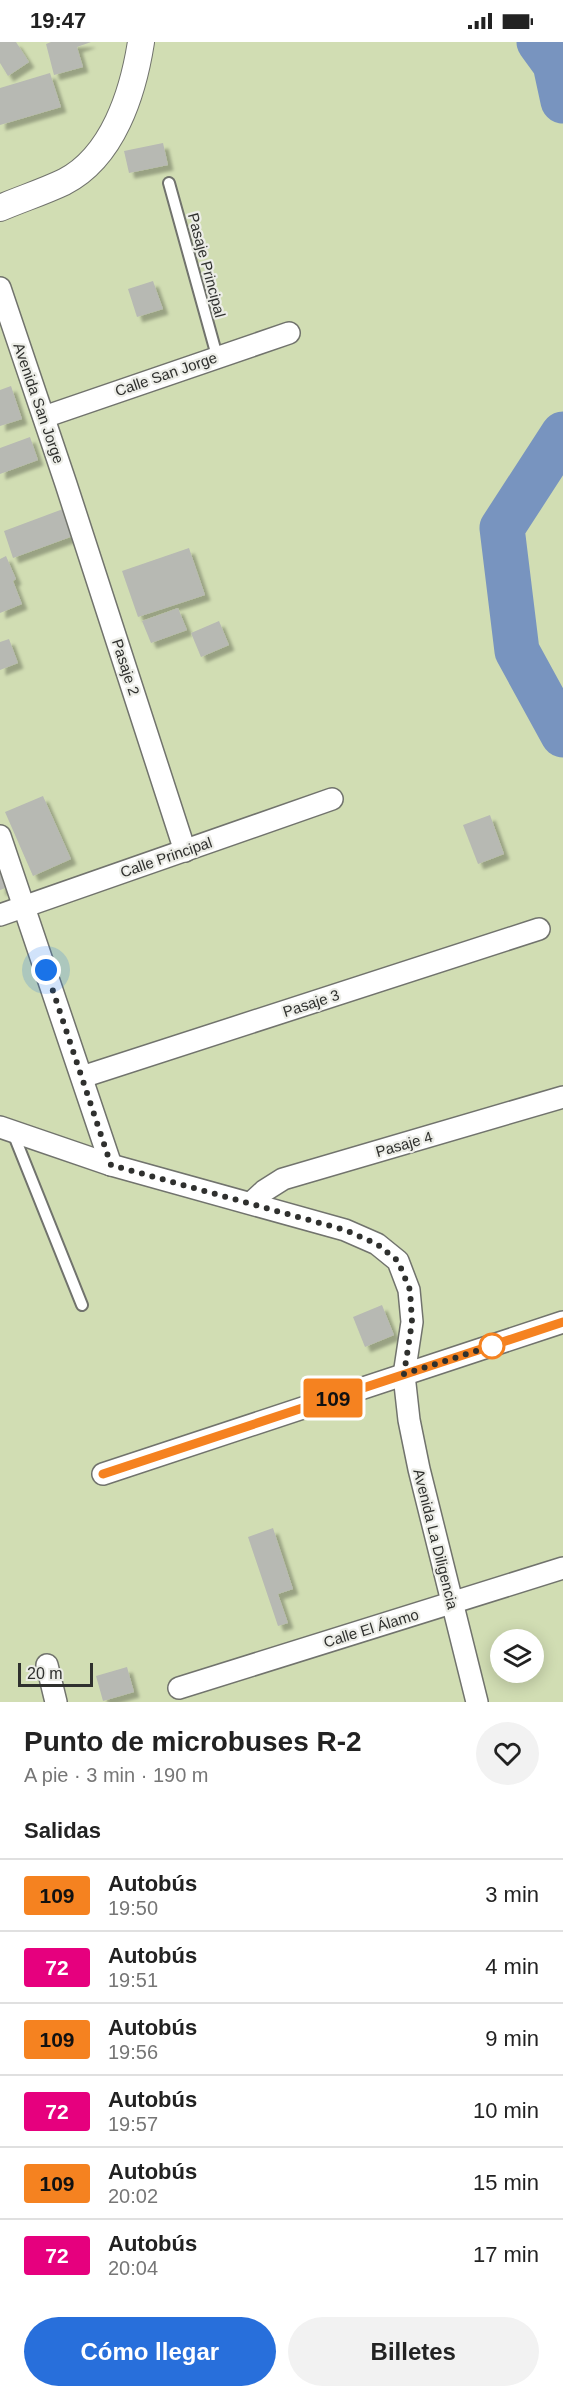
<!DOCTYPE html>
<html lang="es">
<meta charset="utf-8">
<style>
:root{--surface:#fff;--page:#f2f2f2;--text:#222;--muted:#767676;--line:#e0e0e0;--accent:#286fdb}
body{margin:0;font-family:Arial,sans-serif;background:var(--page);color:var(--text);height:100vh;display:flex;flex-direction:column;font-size:22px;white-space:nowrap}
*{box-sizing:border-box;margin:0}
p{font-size:20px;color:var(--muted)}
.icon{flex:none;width:33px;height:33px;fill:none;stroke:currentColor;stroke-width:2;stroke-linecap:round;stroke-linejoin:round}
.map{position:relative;height:1660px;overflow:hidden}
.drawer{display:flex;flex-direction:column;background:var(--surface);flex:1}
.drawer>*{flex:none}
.badge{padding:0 12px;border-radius:4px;font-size:21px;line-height:39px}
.buttons{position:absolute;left:490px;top:1587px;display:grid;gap:12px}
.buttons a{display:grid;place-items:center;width:54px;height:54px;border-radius:50%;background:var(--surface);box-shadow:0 3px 15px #0003;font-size:30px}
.scale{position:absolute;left:18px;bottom:15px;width:75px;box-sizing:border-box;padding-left:6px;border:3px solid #2f302e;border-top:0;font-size:16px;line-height:21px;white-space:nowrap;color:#2f302e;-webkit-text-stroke:4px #ecede7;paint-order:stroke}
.you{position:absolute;width:30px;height:30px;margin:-15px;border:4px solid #fff;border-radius:50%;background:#1a73e8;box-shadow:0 0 0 9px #1a73e833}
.map>.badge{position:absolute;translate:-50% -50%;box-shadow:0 0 0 3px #fff}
h2{padding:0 24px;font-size:22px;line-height:54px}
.round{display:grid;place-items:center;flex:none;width:63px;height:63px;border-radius:32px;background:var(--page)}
.overview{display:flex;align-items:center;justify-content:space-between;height:102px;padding:0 24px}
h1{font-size:28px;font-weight:800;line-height:45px}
.cta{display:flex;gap:12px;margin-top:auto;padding:12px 24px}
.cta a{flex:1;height:69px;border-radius:36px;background:var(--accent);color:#fff;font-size:24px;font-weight:800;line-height:69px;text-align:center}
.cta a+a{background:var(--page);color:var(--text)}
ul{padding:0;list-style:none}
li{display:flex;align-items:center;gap:18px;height:72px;padding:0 24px;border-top:2px solid var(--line)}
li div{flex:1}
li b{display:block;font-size:22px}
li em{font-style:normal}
li .badge{min-width:66px;font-weight:700;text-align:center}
.status{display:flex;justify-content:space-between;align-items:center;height:42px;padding:0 30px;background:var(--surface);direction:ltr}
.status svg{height:16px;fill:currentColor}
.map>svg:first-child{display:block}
.green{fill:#d1ddb3;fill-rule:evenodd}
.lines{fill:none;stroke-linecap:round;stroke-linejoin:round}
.river{stroke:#7894bf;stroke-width:45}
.building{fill:#b7b9b3;filter:url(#shadow)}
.service-casing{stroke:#71736d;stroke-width:14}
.minor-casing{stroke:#71736d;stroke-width:24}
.tertiary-casing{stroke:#71736d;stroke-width:28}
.service{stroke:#fff;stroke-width:10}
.minor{stroke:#fff;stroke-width:21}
.tertiary{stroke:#fff;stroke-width:26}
.line-casing{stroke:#fff;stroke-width:14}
.line{stroke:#f58220;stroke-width:9}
.walk{stroke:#2f302e;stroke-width:6;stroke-dasharray:0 10.8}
.stop-dot{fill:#fff;stroke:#f58220;stroke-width:3}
.labels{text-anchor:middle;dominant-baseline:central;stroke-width:4.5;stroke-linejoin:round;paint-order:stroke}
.street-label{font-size:15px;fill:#2f302e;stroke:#ecede7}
</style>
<div class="status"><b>19:47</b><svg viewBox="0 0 49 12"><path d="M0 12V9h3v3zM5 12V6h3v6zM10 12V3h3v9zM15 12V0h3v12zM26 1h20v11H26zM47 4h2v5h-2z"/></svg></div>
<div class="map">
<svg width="563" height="1660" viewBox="0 0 563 1660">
<defs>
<filter id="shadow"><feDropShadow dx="5.5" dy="5.5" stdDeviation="1.5" flood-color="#0004"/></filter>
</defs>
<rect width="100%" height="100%" fill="#ecede7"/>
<path class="green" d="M 0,0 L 563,0 L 563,1660 L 0,1660 ZM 501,1598 L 534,1598 L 534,1630 L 501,1630 Z"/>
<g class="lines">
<g class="river">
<path d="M 539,0 L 555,22 L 563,59"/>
<path d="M 563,392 L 502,486 L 517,609 L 563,693"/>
</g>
</g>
<g class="building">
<path d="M 0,0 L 16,0 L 29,20 L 8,34 L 0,21 Z"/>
<path d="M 51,0 L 91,0 L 77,5 L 83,25 L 54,33 L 46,2 Z"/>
<path d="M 50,31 L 61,65 L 0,83 L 0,46 Z"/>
<path d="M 163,101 L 168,123 L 129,131 L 124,109 Z"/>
<path d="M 153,239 L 163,267 L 137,275 L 128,247 Z"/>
<path d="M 11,344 L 22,377 L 0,384 L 0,348 Z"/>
<path d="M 30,395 L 38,418 L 0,432 L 0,406 Z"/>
<path d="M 63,467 L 73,494 L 13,516 L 4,489 Z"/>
<path d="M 189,506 L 205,553 L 138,575 L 122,529 Z"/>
<path d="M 6,514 L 16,537 L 13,539 L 22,562 L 0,571 L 0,517 Z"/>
<path d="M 178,566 L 187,588 L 151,601 L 142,579 Z"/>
<path d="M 219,579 L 229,603 L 201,615 L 191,591 Z"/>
<path d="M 9,597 L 18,621 L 0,628 L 0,600 Z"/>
<path d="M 43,754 L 71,817 L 33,834 L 5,770 Z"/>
<path d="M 490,773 L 504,812 L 478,822 L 463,783 Z"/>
<path d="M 0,814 L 11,844 L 0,848 Z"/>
<path d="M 382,1263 L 394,1293 L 365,1305 L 353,1275 Z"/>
<path d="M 273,1486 L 293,1547 L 278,1552 L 288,1581 L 278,1584 L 248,1495 Z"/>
<path d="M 127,1625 L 134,1650 L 103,1659 L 96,1634 Z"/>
</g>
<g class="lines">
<g class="service-casing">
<g id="service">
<path d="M 169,141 L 217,314"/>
<path d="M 13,1091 L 82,1263"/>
</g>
</g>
<g class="minor-casing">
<g id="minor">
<path d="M 0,246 L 66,442 L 185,809"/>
<path d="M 44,375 L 289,291"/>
<path d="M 0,794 L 111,1123"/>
<path d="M 0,873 L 332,757"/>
<path d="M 82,1035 L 539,887"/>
<path d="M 0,1085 L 111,1123 L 345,1188 L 377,1202 L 398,1219 L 409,1248 L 412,1280 L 404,1333 L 409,1378 L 419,1427 L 477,1660"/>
<path d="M 251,1161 L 264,1149 L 283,1137 L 563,1055"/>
<path d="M 103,1432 L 563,1280"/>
<path d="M 47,1623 L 56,1660"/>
<path d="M 179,1646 L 563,1526"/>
</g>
</g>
<g class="tertiary-casing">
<path id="tertiary" d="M 0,166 C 21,157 43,150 64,140 C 113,115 133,51 141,0"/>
</g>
<use href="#service" class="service"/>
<use href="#minor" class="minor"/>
<use href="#tertiary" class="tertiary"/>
</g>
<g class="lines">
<g class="line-casing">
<path id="line" d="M 103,1432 L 563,1280"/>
</g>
<use href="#line" class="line"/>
<path class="walk" d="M 46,928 L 111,1123 L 345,1188 L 377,1202 L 398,1219 L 410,1248 L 412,1280 L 404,1332 L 492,1304"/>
</g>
<circle class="stop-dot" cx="492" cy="1304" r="12"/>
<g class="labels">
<g class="street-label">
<text transform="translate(207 223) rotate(75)">Pasaje Principal</text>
<text transform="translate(166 332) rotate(-19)">Calle San Jorge</text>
<text transform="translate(39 361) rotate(71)">Avenida San Jorge</text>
<text transform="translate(126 625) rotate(72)">Pasaje 2</text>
<text transform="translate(166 815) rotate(-19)">Calle Principal</text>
<text transform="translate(311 961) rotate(-18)">Pasaje 3</text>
<text transform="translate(404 1102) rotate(-16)">Pasaje 4</text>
<text transform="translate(436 1497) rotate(76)">Avenida La Diligencia</text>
<text transform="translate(371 1586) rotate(-17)">Calle El Álamo</text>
</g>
</g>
</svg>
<div class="buttons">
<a><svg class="icon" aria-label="layers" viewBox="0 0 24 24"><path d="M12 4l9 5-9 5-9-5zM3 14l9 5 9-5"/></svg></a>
</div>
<div class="scale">20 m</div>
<div class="you" style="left:46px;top:928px"></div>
<b class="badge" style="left:333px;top:1356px;background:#f58220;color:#111">109</b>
</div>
<section class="drawer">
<div class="overview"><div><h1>Punto de microbuses R-2</h1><p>A pie · 3 min · 190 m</p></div><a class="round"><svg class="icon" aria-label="heart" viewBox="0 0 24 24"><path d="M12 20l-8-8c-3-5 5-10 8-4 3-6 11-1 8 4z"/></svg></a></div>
<h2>Salidas</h2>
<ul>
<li><span class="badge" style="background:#f58220;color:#111">109</span><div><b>Autobús</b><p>19:50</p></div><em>3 min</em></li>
<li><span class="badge" style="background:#e6007e;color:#fff">72</span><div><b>Autobús</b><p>19:51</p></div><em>4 min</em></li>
<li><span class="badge" style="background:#f58220;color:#111">109</span><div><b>Autobús</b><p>19:56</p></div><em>9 min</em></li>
<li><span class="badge" style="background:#e6007e;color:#fff">72</span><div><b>Autobús</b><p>19:57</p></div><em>10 min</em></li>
<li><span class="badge" style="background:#f58220;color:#111">109</span><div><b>Autobús</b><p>20:02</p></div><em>15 min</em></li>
<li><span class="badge" style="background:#e6007e;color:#fff">72</span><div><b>Autobús</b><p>20:04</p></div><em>17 min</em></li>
</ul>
<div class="cta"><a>Cómo llegar</a><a>Billetes</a></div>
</section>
